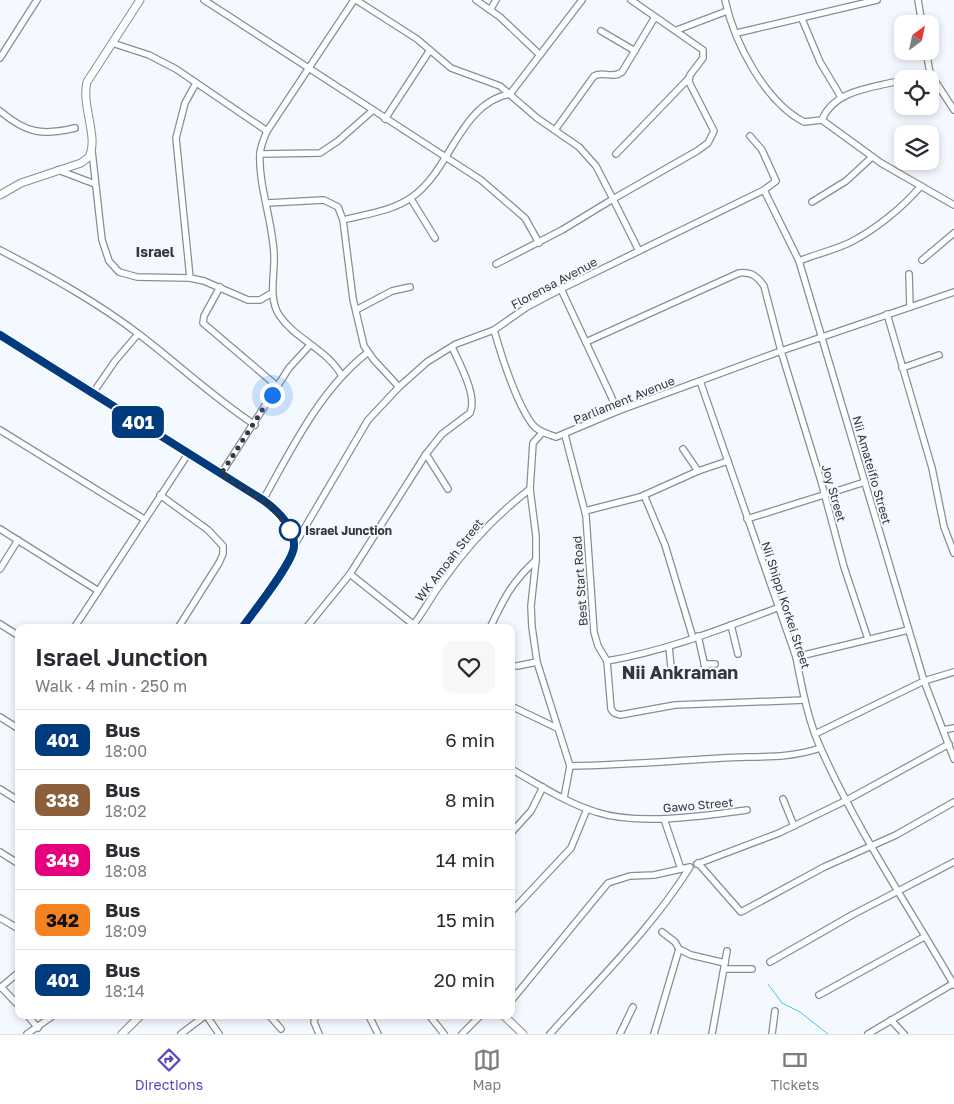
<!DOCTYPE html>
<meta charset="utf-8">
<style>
:root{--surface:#fff;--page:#f7f7f7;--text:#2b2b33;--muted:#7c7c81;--line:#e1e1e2;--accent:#5e48c0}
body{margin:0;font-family:"Golos Text",sans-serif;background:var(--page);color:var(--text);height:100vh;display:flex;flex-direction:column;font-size:19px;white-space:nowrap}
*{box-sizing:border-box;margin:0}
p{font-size:16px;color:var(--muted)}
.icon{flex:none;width:28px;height:28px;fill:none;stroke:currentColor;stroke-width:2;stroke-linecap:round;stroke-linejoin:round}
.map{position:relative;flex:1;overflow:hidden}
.drawer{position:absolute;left:15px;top:624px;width:500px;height:395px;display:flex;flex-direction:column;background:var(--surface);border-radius:10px;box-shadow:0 2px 8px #0003}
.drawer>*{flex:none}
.badge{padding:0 10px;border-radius:8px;font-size:18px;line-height:32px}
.needle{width:32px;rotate:33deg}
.controls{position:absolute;left:894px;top:15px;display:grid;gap:10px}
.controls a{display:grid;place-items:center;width:45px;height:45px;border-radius:10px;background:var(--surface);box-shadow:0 2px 8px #0003;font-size:25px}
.you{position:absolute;width:25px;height:25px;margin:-12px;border:4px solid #fff;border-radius:50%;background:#1a73e8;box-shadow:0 0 0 8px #1a73e833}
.map>.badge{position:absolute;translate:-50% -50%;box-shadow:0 0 0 2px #fff}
.round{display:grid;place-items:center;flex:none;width:52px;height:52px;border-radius:10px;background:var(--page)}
.head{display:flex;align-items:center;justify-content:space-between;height:85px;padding:0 20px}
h1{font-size:24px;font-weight:600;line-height:38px}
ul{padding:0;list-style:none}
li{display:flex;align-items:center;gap:15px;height:60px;padding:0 20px;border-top:1px solid var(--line)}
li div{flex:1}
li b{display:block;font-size:19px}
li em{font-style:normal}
li .badge{min-width:55px;font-weight:700;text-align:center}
.menu{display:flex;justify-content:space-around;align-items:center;height:70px;border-top:1px solid var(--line);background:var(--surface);font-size:14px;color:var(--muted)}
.menu a{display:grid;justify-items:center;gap:2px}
.menu .active{color:var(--accent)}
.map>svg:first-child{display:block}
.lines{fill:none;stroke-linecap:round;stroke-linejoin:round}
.stream{stroke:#44c5ea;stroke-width:1}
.minor-casing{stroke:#878e97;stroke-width:8}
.tertiary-casing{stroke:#878e97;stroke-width:9}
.minor{stroke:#fff;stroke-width:5.5}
.tertiary{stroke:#fff;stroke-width:7}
.line-casing{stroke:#fff;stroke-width:11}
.line{stroke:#003b80;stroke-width:8}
.walk{stroke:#34373b;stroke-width:5;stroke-dasharray:0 9}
.stop-dot{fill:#fff;stroke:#003b80;stroke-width:2.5}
.labels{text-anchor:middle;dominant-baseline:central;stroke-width:4;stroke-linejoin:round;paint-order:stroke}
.street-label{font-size:12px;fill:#34373b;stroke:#f4f9ff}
.stop-label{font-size:12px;font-weight:bold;fill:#34373b;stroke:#f4f9ff;text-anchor:start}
.neighbourhood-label{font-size:14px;font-weight:bold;fill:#34373b;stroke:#f4f9ff}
.district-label{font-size:18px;font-weight:bold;fill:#34373b;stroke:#f4f9ff}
</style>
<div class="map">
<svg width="954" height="1034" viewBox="0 0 954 1034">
<rect width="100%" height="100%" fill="#f4f9ff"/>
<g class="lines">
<path class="stream" d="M 768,984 L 782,1003 L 800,1012 L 828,1034"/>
<g class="minor-casing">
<g id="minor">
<path d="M 204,0 L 481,180 L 525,218 L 539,243"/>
<path d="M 356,0 L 417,39 L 451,68 L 500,86 L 537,118 L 579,147 L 596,166 L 613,199 L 562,230 L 496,264"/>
<path d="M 476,0 L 500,17 L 539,54"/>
<path d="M 631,0 L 703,50 L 703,58 L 690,75 L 689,82 L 714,131 L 708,143 L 697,151 L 613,199 L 639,251"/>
<path d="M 725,0 C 734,42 765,102 804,122 L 822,120 C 834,89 874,88 902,80"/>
<path d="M 918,0 L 922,24"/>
<path d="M 490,10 L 496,0"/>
<path d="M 802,19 L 820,62 L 841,97"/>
<path d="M 677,30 L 727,11"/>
<path d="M 601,31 L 635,51"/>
<path d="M 737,33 L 877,0"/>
<path d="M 112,43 L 149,55 L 176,69 L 267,131"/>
<path d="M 926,51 L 930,73 L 954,110"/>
<path d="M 0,58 L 37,0"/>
<path d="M 909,79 L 930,73"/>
<path d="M 0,111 C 26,133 42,136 75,128"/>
<path d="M 385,119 L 430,50"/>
<path d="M 822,120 L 881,163 L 954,205"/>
<path d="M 555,130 L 594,76 C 603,71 613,79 622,72 L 655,17"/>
<path d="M 92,151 L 102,240 L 109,261 L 119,272 L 137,277 L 190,278 L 204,281 L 248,300 L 260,300 L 272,293"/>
<path d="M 260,154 L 320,153 L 338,141 L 372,111"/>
<path d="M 616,154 L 689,78"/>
<path d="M 58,170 L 95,184"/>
<path d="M 764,190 L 799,261 L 924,681 L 954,759"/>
<path d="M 411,199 L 435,238"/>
<path d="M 812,202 L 846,181 L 872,157"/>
<path d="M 267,203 L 324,200 L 338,207 L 343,220 L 353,299 L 364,346 L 374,360 L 399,387"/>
<path d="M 343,220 C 366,214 393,211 412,197 C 451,170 460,103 510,94 L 582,0"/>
<path d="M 0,250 C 48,275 97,302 140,335 C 179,365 214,398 255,425"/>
<path d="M 922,260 L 954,233"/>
<path d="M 799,261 C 816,254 835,250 851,242 C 876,229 902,208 921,186"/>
<path d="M 909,274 L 910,307"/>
<path d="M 190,278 L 176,138 L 185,103 L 196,83"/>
<path d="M 220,287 L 204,316 L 203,323 L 277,386"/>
<path d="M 561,289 L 618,411"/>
<path d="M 356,310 L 392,291 L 410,287"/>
<path d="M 887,314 L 932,468 L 944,527 L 954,553"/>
<path d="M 494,330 C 502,358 515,400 532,424 C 538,432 548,434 556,437 L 618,411 L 781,351 L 954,292"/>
<path d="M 586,342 L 739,273 C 752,272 757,276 764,286 L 781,351 L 821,481 L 844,567 L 868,639"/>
<path d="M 902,368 L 939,355"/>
<path d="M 342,376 C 327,349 296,340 279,315 C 268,297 275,275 274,255 C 273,222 258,185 260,153 C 261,145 264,138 267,131 L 354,0"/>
<path d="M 700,381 L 796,657 C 802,688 808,721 821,749 C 858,832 909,907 954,985"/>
<path d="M 93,393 L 115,361 L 138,334"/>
<path d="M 0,430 L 144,519"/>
<path d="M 542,433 L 533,443 L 530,489 L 536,536 L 536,560 L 531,606 L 532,627 L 537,662 L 570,766 L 564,798"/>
<path d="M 565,435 L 586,516 L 594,632 L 598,646 L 607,661 L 611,709 L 614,713 L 620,715 L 675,705 L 805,700"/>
<path d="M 683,449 L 698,471"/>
<path d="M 426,454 L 448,489"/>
<path d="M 221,474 L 289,368 L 310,345"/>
<path d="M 160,495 L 208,530 L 223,546 L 223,554 L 219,563 L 178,628"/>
<path d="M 644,495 L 665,545 L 693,638"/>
<path d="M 263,500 C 292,448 320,390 367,353"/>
<path d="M 585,511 L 640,497 L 698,471 L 728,461"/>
<path d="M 747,519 L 865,482"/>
<path d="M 0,529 L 97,590"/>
<path d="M 294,546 L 368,420 L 399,387 L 427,362 L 456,344 L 494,330 L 527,307 L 561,289 L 764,190 L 776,181 L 762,150 L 750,136"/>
<path d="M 0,569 L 18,540"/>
<path d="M 350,574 L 414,625"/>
<path d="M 0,624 L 19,636"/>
<path d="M 731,625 L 738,654"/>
<path d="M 74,628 L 188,454"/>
<path d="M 306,628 L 350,574 L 426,454 L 442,434 L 470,413 C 478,396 459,363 452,347"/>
<path d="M 411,628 C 423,613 431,597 442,582 C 467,546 495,516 530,489"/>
<path d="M 490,628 C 504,598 512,582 536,560"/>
<path d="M 698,636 L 705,667"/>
<path d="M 669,647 L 672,677"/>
<path d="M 796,657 L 908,630"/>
<path d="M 607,661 C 666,651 721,629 777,608"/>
<path d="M 704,664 L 715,664"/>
<path d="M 517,666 L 537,662"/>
<path d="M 511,706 L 557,728"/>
<path d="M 0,717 L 19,729"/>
<path d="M 943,730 L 954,728"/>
<path d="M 815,734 L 924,681 L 954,672"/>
<path d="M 570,766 C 621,765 671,761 722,758 C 754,756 790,759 820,748"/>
<path d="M 511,769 C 538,784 566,803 596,812 C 639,826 703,816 747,810"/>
<path d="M 0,789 L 19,801"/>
<path d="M 783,799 L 794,826"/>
<path d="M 664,819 L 681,869"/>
<path d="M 511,833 L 531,811 L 543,787"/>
<path d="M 0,852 L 19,864"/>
<path d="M 698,863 L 741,912 L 824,867 L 896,835 L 954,802"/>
<path d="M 697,864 L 779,833 L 847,800 L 949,744"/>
<path d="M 511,912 L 571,848 L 587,809"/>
<path d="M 0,918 L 19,929"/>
<path d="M 679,949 L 691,955 L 725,963"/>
<path d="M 770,962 L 852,915 L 954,862"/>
<path d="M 724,969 L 752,969"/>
<path d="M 1,987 L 19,1006"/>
<path d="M 0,988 L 19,972"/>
<path d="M 819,995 L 924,937"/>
<path d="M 511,1001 L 608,883 L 630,876 L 654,875 L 690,867 C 652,928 598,980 550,1034"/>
<path d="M 27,1015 L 38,1028"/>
<path d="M 206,1015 L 219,1034"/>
<path d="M 269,1015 L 281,1029"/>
<path d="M 316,1015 L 314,1022 L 319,1034"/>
<path d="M 429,1015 L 444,1034"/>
<path d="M 369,1016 L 378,1034"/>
<path d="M 891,1020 L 904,1034"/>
<path d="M 27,1034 L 54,1015"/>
<path d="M 181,1034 L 206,1015"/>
<path d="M 462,1034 L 481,1015"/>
<path d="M 620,1034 L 633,1007"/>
<path d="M 654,1034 L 679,949 L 675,942 L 662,932"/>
<path d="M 712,1034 L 727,951"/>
<path d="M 772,1034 L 775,1011"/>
<path d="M 868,1034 L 954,983"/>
</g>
</g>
<g class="tertiary-casing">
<g id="tertiary">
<path d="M 0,195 L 21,183 L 81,163 L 89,157 C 99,137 81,106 87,82 L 140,0"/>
<path d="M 0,335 L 263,500 C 277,510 295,527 294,546 C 294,563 253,612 242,628"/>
<path d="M 503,1015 L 523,1034"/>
<path d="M 122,1034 L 141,1015"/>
</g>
</g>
<use href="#minor" class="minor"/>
<use href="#tertiary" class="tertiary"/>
</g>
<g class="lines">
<g class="line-casing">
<path id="line" d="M 0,335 L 263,500 C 277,510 295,527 294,546 C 294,562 253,612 242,628"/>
</g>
<use href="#line" class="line"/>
<path class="walk" d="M 272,395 L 221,474 L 271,506 L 290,530"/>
</g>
<circle class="stop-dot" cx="290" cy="530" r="10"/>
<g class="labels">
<g class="street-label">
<text transform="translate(554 283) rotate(-28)">Florensa Avenue</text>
<text transform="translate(624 400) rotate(-22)">Parliament Avenue</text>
<text transform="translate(872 470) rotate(74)">Nii Amateifio Street</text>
<text transform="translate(834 493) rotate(74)">Joy Street</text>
<text transform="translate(449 560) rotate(-52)">WK Amoah Street</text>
<text transform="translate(580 581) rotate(-94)">Best Start Road</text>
<text transform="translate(786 605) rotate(72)">Nii Shippi Korkei Street</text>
<text transform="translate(698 805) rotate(-5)">Gawo Street</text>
</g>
<g class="stop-label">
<text x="305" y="530">Israel Junction</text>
</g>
<g class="neighbourhood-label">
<text x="155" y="251">Israel</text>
</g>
<g class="district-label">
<text x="680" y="672">Nii Ankraman</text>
</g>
</g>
</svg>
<div class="controls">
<a><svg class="needle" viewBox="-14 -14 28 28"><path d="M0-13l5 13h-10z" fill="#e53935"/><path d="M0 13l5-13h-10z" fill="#7c7c81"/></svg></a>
<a><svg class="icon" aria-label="locate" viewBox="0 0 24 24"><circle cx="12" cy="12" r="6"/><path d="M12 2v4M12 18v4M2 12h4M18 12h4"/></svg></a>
<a><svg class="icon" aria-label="layers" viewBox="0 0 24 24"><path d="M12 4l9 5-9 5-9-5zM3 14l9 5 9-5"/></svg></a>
</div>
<div class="you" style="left:272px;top:395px"></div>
<b class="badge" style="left:138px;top:422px;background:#003b80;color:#fff">401</b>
<section class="drawer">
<div class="head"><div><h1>Israel Junction</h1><p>Walk · 4 min · 250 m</p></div><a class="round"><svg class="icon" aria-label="heart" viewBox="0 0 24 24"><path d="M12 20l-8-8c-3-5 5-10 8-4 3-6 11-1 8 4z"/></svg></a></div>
<ul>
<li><span class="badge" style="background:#003b80;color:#fff">401</span><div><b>Bus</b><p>18:00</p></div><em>6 min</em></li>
<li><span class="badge" style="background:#8b5e3c;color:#fff">338</span><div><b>Bus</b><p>18:02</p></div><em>8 min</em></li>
<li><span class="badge" style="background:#e6007e;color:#fff">349</span><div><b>Bus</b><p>18:08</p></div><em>14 min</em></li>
<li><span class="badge" style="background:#f58220;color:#111">342</span><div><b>Bus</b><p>18:09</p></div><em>15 min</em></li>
<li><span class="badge" style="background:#003b80;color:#fff">401</span><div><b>Bus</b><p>18:14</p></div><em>20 min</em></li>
</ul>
</section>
</div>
<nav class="menu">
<a class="active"><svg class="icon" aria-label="directions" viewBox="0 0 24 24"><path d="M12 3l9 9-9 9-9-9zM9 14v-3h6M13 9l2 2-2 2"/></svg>Directions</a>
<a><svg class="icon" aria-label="map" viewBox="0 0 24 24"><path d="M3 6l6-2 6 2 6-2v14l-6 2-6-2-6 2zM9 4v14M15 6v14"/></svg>Map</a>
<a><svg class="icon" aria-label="tickets" viewBox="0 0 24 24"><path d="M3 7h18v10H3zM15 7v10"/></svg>Tickets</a>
</nav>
